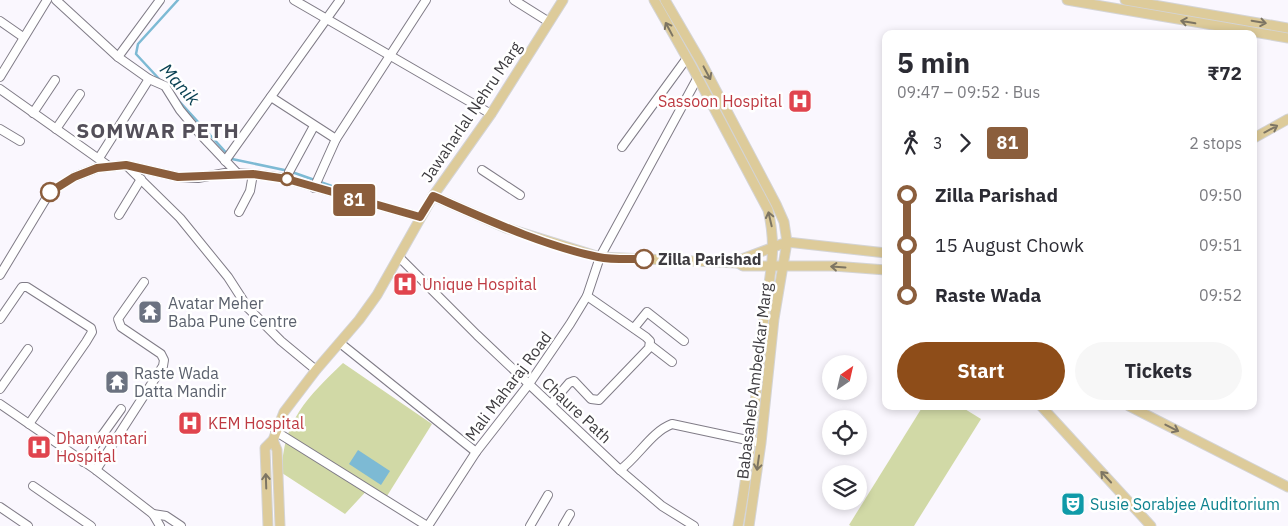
<!DOCTYPE html>
<meta charset="utf-8">
<style>
:root{--surface:#fff;--page:#f7f7f7;--text:#2b2b33;--muted:#7c7c81;--accent:#8e4d19}
body{margin:0;font-family:"IBM Plex Sans",sans-serif;background:var(--page);color:var(--text);height:100vh;display:flex;flex-direction:column;font-size:19px;white-space:nowrap}
*{box-sizing:border-box;margin:0}
p{font-size:16px;color:var(--muted)}
.icon{flex:none;width:28px;height:28px;fill:none;stroke:currentColor;stroke-width:2;stroke-linecap:round;stroke-linejoin:round}
.map{position:relative;flex:1;overflow:hidden}
.drawer{position:absolute;left:882px;top:30px;width:375px;height:380px;display:flex;flex-direction:column;background:var(--surface);border-radius:10px;box-shadow:0 2px 8px #0003}
.drawer>*{flex:none}
.badge{padding:0 10px;border-radius:4px;font-size:18px;line-height:32px}
.needle{width:32px;rotate:34deg}
.tools{position:absolute;left:822px;top:355px;display:grid;gap:10px}
.tools a{display:grid;place-items:center;width:45px;height:45px;border-radius:50%;background:var(--surface);box-shadow:0 2px 8px #0003;font-size:25px}
.map>.badge{position:absolute;translate:-50% -50%;box-shadow:0 0 0 2px #fff}
.legs{display:flex;align-items:center;gap:8px;height:55px;padding:0 15px;font-size:16px}
.legs p{margin-inline-start:auto}
.head{display:flex;align-items:center;justify-content:space-between;height:85px;padding:0 15px}
h1{font-size:28px;font-weight:800;line-height:38px}
.primary-button{display:flex;gap:10px;margin-top:auto;padding:10px 15px}
.primary-button a{flex:1;height:58px;border-radius:30px;background:var(--accent);color:#fff;font-size:20px;font-weight:800;line-height:58px;text-align:center}
.primary-button a+a{background:var(--page);color:var(--text)}
ul{padding:0 15px;list-style:none}
li{display:flex;align-items:center;gap:18px;height:50px;font-size:19px}
li i{display:grid;place-items:center;width:8px;height:100%;margin:0 6px;background:currentColor}
li i::after{content:'';width:12px;height:12px;margin:-6px;border:4px solid;border-radius:50%;background:var(--surface)}
li p{margin-inline-start:auto}
li:first-child i{background:linear-gradient(#0000 50%,currentColor 0)}
li:last-child i{background:linear-gradient(currentColor 50%,#0000 0)}
.map>svg:first-child{display:block}
.green{fill:#d1d9a6}
.water{fill:#7dbad4}
.lines{fill:none;stroke-linecap:round;stroke-linejoin:round}
.stream{stroke:#7dbad4;stroke-width:2.5}
.minor-casing{stroke:#807c87;stroke-width:10}
.major-casing{stroke:#d4d4d5;stroke-width:11}
.minor{stroke:#fff;stroke-width:8}
.major{stroke:#ddcb9a;stroke-width:9}
.oneway{stroke:#7d7563}
.line-1-casing{stroke:#fff;stroke-width:11}
.line-1{stroke:#8b5e3c;stroke-width:8}
.stop-1-dot{fill:#fff;stroke:#8b5e3c;stroke-width:2.5}
.labels{text-anchor:middle;dominant-baseline:central;stroke-width:5;stroke-linejoin:round;paint-order:stroke}
.health-label{font-size:16px;fill:#be3a42;stroke:#fff;text-anchor:start}
.street-label{font-size:16px;fill:#3d3b3f;stroke:#fff}
.stop-label{font-size:16px;font-weight:bold;fill:#3d3b3f;stroke:#fff;text-anchor:start}
.worship-label{font-size:16px;fill:#5b616d;stroke:#fff;text-anchor:start}
.culture-label{font-size:16px;fill:#0d838f;stroke:#fff;text-anchor:start}
.water-label{font-size:18px;font-style:italic;fill:#073f51;stroke:#fff}
.district-label{font-size:21px;font-weight:bold;letter-spacing:1px;fill:#534f59;stroke:#fff}
</style>
<div class="map">
<svg width="1288" height="526" viewBox="0 0 1288 526">
<rect width="100%" height="100%" fill="#faf7fe"/>
<g class="green">
<path d="M 343,363 L 432,424 L 387,496 L 371,486 L 345,514 L 282,473 C 282,421 308,397 343,363 Z"/>
<path d="M 923,406 L 960,406 L 981,419 L 914,526 L 851,526 L 849,525 Z"/>
</g>
<path class="water" d="M 358,450 L 390,471 L 381,485 L 349,464 Z"/>
<g class="lines">
<g class="stream">
<path d="M 161,81 L 136,54 L 138,44 L 178,0"/>
<path d="M 178,100 L 232,159 L 289,171 L 363,197"/>
</g>
<g class="minor-casing">
<g id="minor">
<path d="M 56,0 L 118,57 L 149,79 L 165,86 L 180,110 L 200,134 L 238,174"/>
<path d="M 294,0 L 491,114"/>
<path d="M 514,0 L 549,22"/>
<path d="M 0,21 L 23,37"/>
<path d="M 118,57 L 160,0"/>
<path d="M 0,77 L 47,0"/>
<path d="M 0,89 L 110,167"/>
<path d="M 271,97 L 336,139"/>
<path d="M 33,113 L 55,80"/>
<path d="M 0,129 L 20,141"/>
<path d="M 56,129 L 80,94"/>
<path d="M 622,147 L 687,58"/>
<path d="M 99,158 L 149,79"/>
<path d="M 225,161 L 340,0"/>
<path d="M 128,167 L 180,218 L 228,277 L 248,308 L 281,341 L 316,370"/>
<path d="M 482,170 L 520,195"/>
<path d="M 289,172 L 314,126"/>
<path d="M 314,188 L 336,139 L 426,0"/>
<path d="M 239,212 L 250,191 L 253,174"/>
<path d="M 119,215 L 141,179"/>
<path d="M 399,257 L 477,335 L 620,470 C 639,456 651,432 672,424 L 761,443"/>
<path d="M 0,275 L 50,192 L 74,177 L 97,168 L 126,165 L 178,177 L 198,178 L 225,173 L 253,174 L 283,178 L 420,217"/>
<path d="M 0,319 L 22,287 L 27,287 L 91,328 L 92,332 L 86,342 L 29,424"/>
<path d="M 634,328 L 647,312 L 684,341"/>
<path d="M 340,343 L 476,452"/>
<path d="M 650,345 L 672,362"/>
<path d="M 0,389 L 28,349"/>
<path d="M 0,404 L 96,470 L 153,514 L 160,526"/>
<path d="M 551,404 L 569,383 L 574,381 L 591,399 L 599,400 L 649,348 L 650,341 L 646,337 L 587,296"/>
<path d="M 275,431 L 427,526"/>
<path d="M 83,462 L 121,409"/>
<path d="M 96,470 L 163,366 L 164,360 L 161,354 L 121,327 L 118,319 L 144,282"/>
<path d="M 620,470 L 662,506 L 694,526"/>
<path d="M 33,486 L 91,526"/>
<path d="M 0,507 L 28,526"/>
<path d="M 153,514 L 166,516 L 181,526"/>
<path d="M 428,526 L 476,452 L 529,384 L 570,324 L 587,296 L 600,257 L 698,77"/>
<path d="M 530,526 L 548,495"/>
<path d="M 563,526 L 570,514"/>
</g>
</g>
<g class="major-casing">
<g id="major">
<path d="M 654,0 L 692,67 L 768,210 C 779,256 767,282 763,326 C 756,393 750,460 738,526"/>
<path d="M 665,0 L 700,60 L 776,204 L 784,222 L 787,242 L 774,319 L 761,443 L 749,526"/>
<path d="M 1067,0 L 1288,38"/>
<path d="M 1125,0 L 1288,28"/>
<path d="M 1254,138 L 1288,119"/>
<path d="M 433,196 L 506,228 L 600,257 L 738,263 L 743,266 L 833,266 L 886,270"/>
<path d="M 738,263 L 742,259 L 787,242 L 886,253"/>
<path d="M 1041,406 L 1151,526"/>
<path d="M 1129,406 L 1288,487"/>
<path d="M 273,440 L 277,450 L 280,526"/>
<path d="M 268,526 L 265,448 L 273,440 L 284,412 L 316,370 L 359,320 L 377,295 L 433,196 L 491,114 L 563,0"/>
</g>
</g>
<use href="#minor" class="minor"/>
<use href="#major" class="major"/>
</g>
<defs><path id="oneway-shaft" d="M-6 0H5M1.5-3L5.5 0L1.5 3" fill="none" stroke-width="1.6" stroke-linecap="round" stroke-linejoin="round" transform="scale(1.25)"/></defs>
<g class="oneway">
<use href="#oneway-shaft" transform="translate(1188 22) rotate(-170)"/>
<use href="#oneway-shaft" transform="translate(1259 22) rotate(10)"/>
<use href="#oneway-shaft" transform="translate(669 29) rotate(-118)"/>
<use href="#oneway-shaft" transform="translate(707 73) rotate(62)"/>
<use href="#oneway-shaft" transform="translate(1271 129) rotate(-28)"/>
<use href="#oneway-shaft" transform="translate(770 219) rotate(-103)"/>
<use href="#oneway-shaft" transform="translate(838 267) rotate(-176)"/>
<use href="#oneway-shaft" transform="translate(1172 428) rotate(27)"/>
<use href="#oneway-shaft" transform="translate(758 463) rotate(98)"/>
<use href="#oneway-shaft" transform="translate(1106 477) rotate(-133)"/>
<use href="#oneway-shaft" transform="translate(266 481) rotate(-92)"/>
</g>
<g class="lines">
<g class="line-1-casing">
<path id="line-1" d="M 50,192 L 74,177 L 97,168 L 126,165 L 178,177 L 253,174 L 287,179 L 420,217 L 433,196 C 486,219 541,245 598,257 C 613,260 629,259 644,259"/>
</g>
<use href="#line-1" class="line-1"/>
</g>
<defs>
<g id="hospital-square" transform="scale(1.25)"><rect x="-9" y="-9" width="18" height="18" rx="4" fill="#e0444e" stroke="#fff"/><path d="M-5-5h3v3.5h4V-5h3V5h-3V1.5h-4V5h-3Z" fill="#fff"/></g>
<g id="temple-square" transform="scale(1.25)"><rect x="-9" y="-9" width="18" height="18" rx="4" fill="#6b7280" stroke="#fff"/><path d="M0-6L5-2H3V0L6.5 2.5H4V6H1.5V3h-3V6H-4V2.5H-6.5L-3 0V-2H-5Z" fill="#fff"/></g>
<g id="theatre-square" transform="scale(1.25)"><rect x="-9" y="-9" width="18" height="18" rx="4" fill="#0f9aa8" stroke="#fff"/><path d="M-5-5.5Q0-4 5-5.5V0Q5 5 0 6Q-5 5-5 0ZM-3.3-2.5H-1v1.5H-3.3ZM1-2.5H3.3v1.5H1ZM-2.8 1Q0 5.5 2.8 1Z" fill="#fff"/></g>
</defs>
<g fill-rule="evenodd">
<use href="#hospital-square" x="800" y="101"/>
<use href="#hospital-square" x="405" y="284"/>
<use href="#temple-square" x="150" y="312"/>
<use href="#temple-square" x="117" y="382"/>
<use href="#hospital-square" x="190" y="423"/>
<use href="#hospital-square" x="39" y="447"/>
<use href="#theatre-square" x="1073" y="504"/>
</g>
<g class="stop-1-dot">
<circle cx="287" cy="179" r="6"/>
<circle cx="50" cy="192" r="9"/>
<circle cx="644" cy="259" r="9"/>
</g>
<g class="labels">
<g class="health-label">
<text x="782" y="101" text-anchor="end">Sassoon Hospital</text>
<text x="422" y="284">Unique Hospital</text>
<text x="208" y="423">KEM Hospital</text>
<text x="56" y="438">Dhanwantari<tspan x="56" dy="18">Hospital</tspan></text>
</g>
<g class="street-label">
<text transform="translate(471 112) rotate(-56)">Jawaharlal Nehru Marg</text>
<text transform="translate(754 381) rotate(-83)">Babasaheb Ambedkar Marg</text>
<text transform="translate(508 386) rotate(-53)">Mali Maharaj Road</text>
<text transform="translate(577 410) rotate(43)">Chaure Path</text>
</g>
<g class="stop-label">
<text x="658" y="259">Zilla Parishad</text>
</g>
<g class="worship-label">
<text x="168" y="303">Avatar Meher<tspan x="168" dy="18">Baba Pune Centre</tspan></text>
<text x="134" y="373">Raste Wada<tspan x="134" dy="18">Datta Mandir</tspan></text>
</g>
<g class="culture-label">
<text x="1090" y="504">Susie Sorabjee Auditorium</text>
</g>
<g class="water-label">
<text transform="translate(180 84) rotate(48)">Manik</text>
</g>
<g class="district-label">
<text x="158" y="130">SOMWAR PETH</text>
</g>
</g>
</svg>
<div class="tools">
<a><svg class="needle" viewBox="-14 -14 28 28"><path d="M0-13l5 13h-10z" fill="#e53935"/><path d="M0 13l5-13h-10z" fill="#7c7c81"/></svg></a>
<a><svg class="icon" aria-label="locate" viewBox="0 0 24 24"><circle cx="12" cy="12" r="6"/><path d="M12 2v4M12 18v4M2 12h4M18 12h4"/></svg></a>
<a><svg class="icon" aria-label="layers" viewBox="0 0 24 24"><path d="M12 4l9 5-9 5-9-5zM3 14l9 5 9-5"/></svg></a>
</div>
<b class="badge" style="left:354px;top:200px;background:#8b5e3c;color:#fff">81</b>
<section class="drawer">
<div class="head"><div><h1>5 min</h1><p>09:47 – 09:52 · Bus</p></div><b>₹72</b></div>
<div class="legs"><svg class="icon" aria-label="walk" viewBox="0 0 24 24"><circle cx="13" cy="4" r="2"/><path d="M13 8l-2 6 4 7M11 14l-3 7M7 12l3-4h3l4 4"/></svg>3<svg class="icon" aria-label="forward" viewBox="0 0 24 24"><path d="M9 5l7 7-7 7"/></svg><b class="badge" style="background:#8b5e3c;color:#fff">81</b><p>2 stops</p></div>
<ul>
<li><i style="color:#8b5e3c"></i><b>Zilla Parishad</b><p>09:50</p></li>
<li><i style="color:#8b5e3c"></i><span>15 August Chowk</span><p>09:51</p></li>
<li><i style="color:#8b5e3c"></i><b>Raste Wada</b><p>09:52</p></li>
</ul>
<div class="primary-button"><a>Start</a><a>Tickets</a></div>
</section>
</div>
